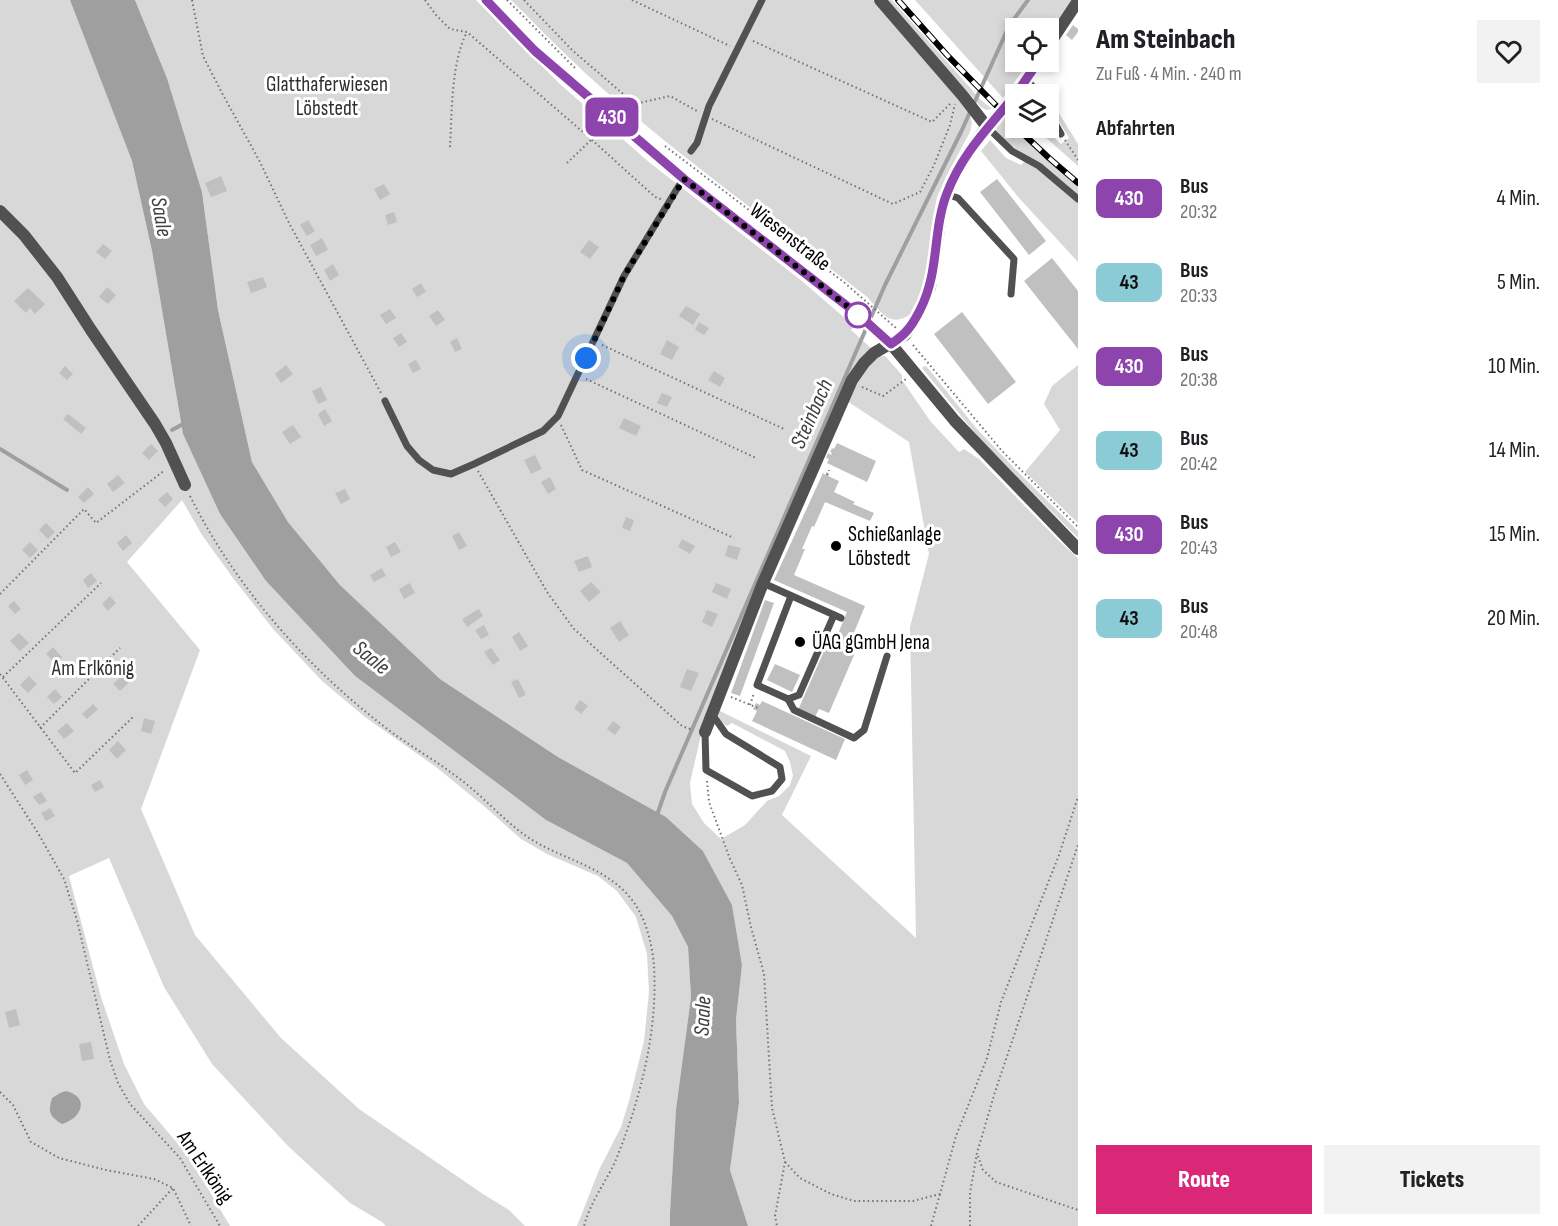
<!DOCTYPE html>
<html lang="de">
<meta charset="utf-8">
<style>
:root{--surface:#fff;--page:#f2f2f2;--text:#202124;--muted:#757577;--accent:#db2777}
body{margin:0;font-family:"Sofia Sans Condensed",sans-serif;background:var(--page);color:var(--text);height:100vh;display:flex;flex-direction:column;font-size:22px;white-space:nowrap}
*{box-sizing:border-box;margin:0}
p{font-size:20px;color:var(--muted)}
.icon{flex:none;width:33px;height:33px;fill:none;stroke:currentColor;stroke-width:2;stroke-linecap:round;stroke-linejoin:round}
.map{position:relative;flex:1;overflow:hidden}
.details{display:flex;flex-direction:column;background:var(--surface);width:480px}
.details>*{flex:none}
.badge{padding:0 12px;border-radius:9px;font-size:21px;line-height:39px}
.controls{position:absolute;left:1005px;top:18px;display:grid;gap:12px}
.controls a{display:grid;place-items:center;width:54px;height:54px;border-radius:0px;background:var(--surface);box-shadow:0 3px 9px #0003;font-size:30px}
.you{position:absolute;width:30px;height:30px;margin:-15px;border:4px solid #fff;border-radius:50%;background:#1a73e8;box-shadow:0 0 0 9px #1a73e833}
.map>.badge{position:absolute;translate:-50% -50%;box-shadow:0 0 0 3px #fff}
h2{padding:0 18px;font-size:22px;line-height:54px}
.round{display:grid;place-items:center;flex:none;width:63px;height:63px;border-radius:0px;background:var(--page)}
.headline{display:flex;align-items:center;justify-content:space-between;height:102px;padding:0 18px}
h1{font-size:28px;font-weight:800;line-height:45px}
.primary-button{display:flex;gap:12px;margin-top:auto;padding:12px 18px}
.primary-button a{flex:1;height:69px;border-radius:0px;background:var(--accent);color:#fff;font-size:24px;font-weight:800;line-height:69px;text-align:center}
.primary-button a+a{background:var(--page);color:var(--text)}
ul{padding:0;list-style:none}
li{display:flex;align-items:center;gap:18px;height:84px;padding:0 18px}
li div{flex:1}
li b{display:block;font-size:22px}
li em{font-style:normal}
li .badge{min-width:66px;font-weight:700;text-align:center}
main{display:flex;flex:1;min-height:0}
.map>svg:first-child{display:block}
.green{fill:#d8d8d8}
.water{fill:#9f9f9f}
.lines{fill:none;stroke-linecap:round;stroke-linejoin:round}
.stream{stroke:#9f9f9f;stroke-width:4}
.building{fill:#c0c0c0}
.path{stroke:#737373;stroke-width:2;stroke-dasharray:1.5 3;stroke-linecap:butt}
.service{stroke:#515151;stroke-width:7}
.minor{stroke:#515151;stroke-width:12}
.tertiary{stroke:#515151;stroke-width:12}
.rail-casing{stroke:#000;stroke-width:6}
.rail{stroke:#fff;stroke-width:4;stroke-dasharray:11;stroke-linecap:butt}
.line-casing{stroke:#fff;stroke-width:14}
.line{stroke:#8e44ad;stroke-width:9}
.walk{stroke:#000;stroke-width:6;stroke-dasharray:0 10.8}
.stop-dot{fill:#fff;stroke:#8e44ad;stroke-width:3}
.poi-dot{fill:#000;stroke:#fff;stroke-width:2}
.labels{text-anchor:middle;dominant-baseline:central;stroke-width:6;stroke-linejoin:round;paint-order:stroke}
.park-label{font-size:21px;fill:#2f2f2f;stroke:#fff}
.street-label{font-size:21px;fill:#000;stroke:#fff}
.poi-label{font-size:21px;fill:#000;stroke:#fff;text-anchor:start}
.water-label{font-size:22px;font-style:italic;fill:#404040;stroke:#fff}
</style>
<main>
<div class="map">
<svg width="1078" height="1226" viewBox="0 0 1078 1226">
<rect width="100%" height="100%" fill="#fff"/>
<g class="green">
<path d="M 0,0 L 70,0 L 72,4 L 132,161 L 152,251 L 183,434 L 220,514 L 266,581 L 355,676 L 546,820 L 627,863 L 672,916 L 688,947 L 691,997 L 676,1109 L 670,1212 L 670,1226 L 577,1226 L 599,1170 L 621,1127 L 629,1101 L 644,1041 L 649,992 L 647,954 L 636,917 L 617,891 L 598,876 L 547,854 L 521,839 L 485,807 L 436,767 L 365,717 L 322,681 L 273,629 L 233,578 L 202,535 L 182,500 L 127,562 L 200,650 L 141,809 L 195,935 L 281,1038 L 359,1109 L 483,1194 L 509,1210 L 525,1226 L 386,1226 L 382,1222 L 350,1203 L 288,1146 L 212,1064 L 164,987 L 109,858 L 69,876 L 101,997 L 124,1064 L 144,1104 L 190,1158 L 230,1226 L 0,1226 Z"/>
<path d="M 135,0 L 476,0 L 560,84 L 650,163 L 802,281 L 854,326 L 851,330 L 871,348 L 858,363 L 840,398 L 775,543 L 705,717 L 690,783 L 692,804 L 704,823 L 721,839 L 745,825 L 767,801 L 779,796 L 790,785 L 793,776 L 790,762 L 785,751 L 732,723 L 727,726 C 720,722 718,717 718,710 L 811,756 L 782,815 L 916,938 L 910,627 L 929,554 L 909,442 L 847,401 L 863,373 L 879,356 L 885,356 L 902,375 L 902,380 L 931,422 L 959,452 L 964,449 L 979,459 L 1058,540 L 1078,558 L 1078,1226 L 748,1226 L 730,1170 L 739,1103 L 736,1020 L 742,965 L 732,905 L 703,851 L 666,817 L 558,757 L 440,679 L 340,585 L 288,522 L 252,462 L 218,310 L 202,192 L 167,78 Z"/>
<path d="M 511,0 L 873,0 L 948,87 L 969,113 L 972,122 L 970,132 L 946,177 L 937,197 L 933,218 L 933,230 L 925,284 L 911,314 C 889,329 881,311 866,296 C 788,235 707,177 631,113 C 588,78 550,39 511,0 Z"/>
<path d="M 887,0 L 892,0 L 981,100 L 992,109 L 986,110 L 981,107 Z"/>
<path d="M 915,0 L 1072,0 L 1049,34 L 1048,28 L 1016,28 L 1016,62 L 1029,62 L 1003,98 Z"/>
<path d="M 1049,97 L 1078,144 L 1078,166 L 1035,128 L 1044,128 L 1061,144 L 1069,138 L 1049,104 Z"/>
<path d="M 1004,119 L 1078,187 L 1078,262 L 1019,198 L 981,151 L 990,140 L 1006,158 L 1021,165 L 1029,157 L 1006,142 L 996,132 L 997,126 Z"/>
<path d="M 1078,365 L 1078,523 L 1025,472 L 1060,430 L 1044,404 L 1052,386 Z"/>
<path d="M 924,366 L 927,367 L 977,429 L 1018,472 L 1078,531 L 1078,538 L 984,444 L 922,368 Z"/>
</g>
<g class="water">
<path d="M 70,0 L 135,0 L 167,78 L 202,192 L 218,310 L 252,462 L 288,522 L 340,585 L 440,679 L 558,757 L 666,817 L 703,851 L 732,905 L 742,965 L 736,1020 L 739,1103 L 730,1170 L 748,1226 L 670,1226 L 670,1212 L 676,1109 L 691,997 L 688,947 L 672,916 L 627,863 L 546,820 L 355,676 L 266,581 L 220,514 L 183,434 L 152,251 L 132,161 Z"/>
<path d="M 66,1091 C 90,1097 82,1118 62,1124 C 49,1116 48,1112 52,1098 L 60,1093 Z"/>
</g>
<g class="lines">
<g class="stream">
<path d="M 172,430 L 185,423"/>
<path d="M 0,449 L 67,490"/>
<path d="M 656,818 L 665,792 L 703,704 L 885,285 L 961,132 L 1009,26 L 1028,0"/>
</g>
</g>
<g class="building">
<path d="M 1073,25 L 1078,29 L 1078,32 L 1072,40 L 1066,35 Z"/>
<path d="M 221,176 L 227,191 L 211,197 L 205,183 Z"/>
<path d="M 997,179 L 1046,241 L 1029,255 L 980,192 Z"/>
<path d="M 384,184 L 390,194 L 380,200 L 374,189 Z"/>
<path d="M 394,212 L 397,222 L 388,225 L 385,215 Z"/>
<path d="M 308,220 L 315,231 L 307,236 L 300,225 Z"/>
<path d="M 322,238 L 328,250 L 316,256 L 310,245 Z"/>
<path d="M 589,240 L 599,247 L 590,259 L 580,252 Z"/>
<path d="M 103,244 L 112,251 L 105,259 L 96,252 Z"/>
<path d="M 1052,258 L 1078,291 L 1078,349 L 1024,281 Z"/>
<path d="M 333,264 L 339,275 L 330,281 L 324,270 Z"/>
<path d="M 263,277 L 267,287 L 251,293 L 247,282 Z"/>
<path d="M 421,283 L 426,292 L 417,297 L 412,289 Z"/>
<path d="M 107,287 L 116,295 L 108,304 L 99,297 Z"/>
<path d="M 28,288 L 45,304 L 35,314 L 30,308 L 26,313 L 14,301 Z"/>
<path d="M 686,306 L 700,314 L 693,325 L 679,316 Z"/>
<path d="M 390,309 L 396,318 L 386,324 L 380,315 Z"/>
<path d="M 438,310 L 445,320 L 436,326 L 429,316 Z"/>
<path d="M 962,312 L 1016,382 L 988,404 L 934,334 Z"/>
<path d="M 699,322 L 709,328 L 704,335 L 695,330 Z"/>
<path d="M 401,333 L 407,342 L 399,347 L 393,338 Z"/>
<path d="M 457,338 L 462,349 L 455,352 L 450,342 Z"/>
<path d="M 667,340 L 679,347 L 672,360 L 660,354 Z"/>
<path d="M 416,360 L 421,369 L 413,373 L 408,364 Z"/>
<path d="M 286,365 L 293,374 L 281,383 L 275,374 Z"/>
<path d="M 65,366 L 73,374 L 67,380 L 59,373 Z"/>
<path d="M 714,371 L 725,378 L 720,387 L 708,380 Z"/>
<path d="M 321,387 L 327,400 L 318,404 L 312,391 Z"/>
<path d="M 662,393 L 672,397 L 667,407 L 657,403 Z"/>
<path d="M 325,409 L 332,421 L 324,426 L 318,414 Z"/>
<path d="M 68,414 L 86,428 L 81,434 L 63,419 Z"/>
<path d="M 624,418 L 641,426 L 636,436 L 619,428 Z"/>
<path d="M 293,425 L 301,437 L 290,444 L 282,432 Z"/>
<path d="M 837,443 L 876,461 L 867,482 L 827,463 L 829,459 L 826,458 L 828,453 L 831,455 L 832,453 L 830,452 L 832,448 L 834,449 Z"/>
<path d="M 151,444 L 158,451 L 149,460 L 142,453 Z"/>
<path d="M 535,455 L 542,469 L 531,474 L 524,460 Z"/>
<path d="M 826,472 L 829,474 L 828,476 L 839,481 L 834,492 L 855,502 L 853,504 L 874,513 L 870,521 L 825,502 L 814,527 L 812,526 L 802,549 L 805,549 L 794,575 L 865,606 L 850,642 L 858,646 L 829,713 L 819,709 L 815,717 L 798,710 L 832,633 L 837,636 L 847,612 L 774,580 L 823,473 L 826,475 Z"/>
<path d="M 118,475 L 125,483 L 113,492 L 107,484 Z"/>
<path d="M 550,477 L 556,489 L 548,494 L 541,482 Z"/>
<path d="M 88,487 L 94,494 L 84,503 L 78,497 Z"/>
<path d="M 345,489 L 350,499 L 341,504 L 335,493 Z"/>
<path d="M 167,492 L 173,499 L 165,507 L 158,500 Z"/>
<path d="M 626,517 L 634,520 L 630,531 L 622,528 Z"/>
<path d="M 46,523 L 55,532 L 48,539 L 39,530 Z"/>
<path d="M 459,532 L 467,546 L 459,550 L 452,536 Z"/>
<path d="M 126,535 L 132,543 L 123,551 L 117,543 Z"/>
<path d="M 682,539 L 695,546 L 690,554 L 678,547 Z"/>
<path d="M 30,542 L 38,550 L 30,558 L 22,550 Z"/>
<path d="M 395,542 L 401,552 L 391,557 L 386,547 Z"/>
<path d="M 728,545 L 741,548 L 737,560 L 725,556 Z"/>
<path d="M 588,556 L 592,567 L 579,572 L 574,561 Z"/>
<path d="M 382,568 L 386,576 L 374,582 L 370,575 Z"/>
<path d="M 91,573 L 97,581 L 88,588 L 83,580 Z"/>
<path d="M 591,582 L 601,592 L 589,602 L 580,591 Z"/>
<path d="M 410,583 L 415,593 L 404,599 L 399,589 Z"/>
<path d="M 716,583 L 731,589 L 727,599 L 712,592 Z"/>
<path d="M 110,596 L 116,603 L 108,611 L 102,604 Z"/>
<path d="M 765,600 L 774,603 L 740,696 L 731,693 Z"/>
<path d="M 14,601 L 21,609 L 15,614 L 8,606 Z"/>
<path d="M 479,609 L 483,616 L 467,627 L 462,619 Z"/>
<path d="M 707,610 L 718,614 L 712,627 L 702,622 Z"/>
<path d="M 620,621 L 629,635 L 619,642 L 610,628 Z"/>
<path d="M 484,625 L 489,635 L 481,639 L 475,630 Z"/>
<path d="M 519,632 L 528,646 L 520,651 L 512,637 Z"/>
<path d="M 19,633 L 29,643 L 20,651 L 10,641 Z"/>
<path d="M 53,647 L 62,657 L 56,664 L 46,654 Z"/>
<path d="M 491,648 L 500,660 L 493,665 L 484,652 Z"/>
<path d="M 775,664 L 800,675 L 792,692 L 767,680 Z"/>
<path d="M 687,669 L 699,673 L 691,691 L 680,687 Z"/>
<path d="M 127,671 L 133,678 L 120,691 L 113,684 Z"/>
<path d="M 29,676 L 37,684 L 28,693 L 20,685 Z"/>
<path d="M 518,679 L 526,695 L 519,698 L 511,682 Z"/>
<path d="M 55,689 L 62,697 L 54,704 L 47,697 Z"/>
<path d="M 580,700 L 588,706 L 581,714 L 574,708 Z"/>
<path d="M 762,701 L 845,739 L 836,760 L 752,721 L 757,711 L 753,709 L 756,703 L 760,705 Z"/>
<path d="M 93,704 L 98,709 L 87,719 L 82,714 Z"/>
<path d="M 144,718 L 155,721 L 151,734 L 141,731 Z"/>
<path d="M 613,721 L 621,727 L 615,735 L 607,729 Z"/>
<path d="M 67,723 L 74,731 L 64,739 L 57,731 Z"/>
<path d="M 118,741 L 126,750 L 117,759 L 109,750 Z"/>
<path d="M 27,770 L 33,780 L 25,785 L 19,775 Z"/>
<path d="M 100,780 L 104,787 L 95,792 L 91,785 Z"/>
<path d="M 41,792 L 47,801 L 39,805 L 33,797 Z"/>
<path d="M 50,808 L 55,816 L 46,821 L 41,813 Z"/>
<path d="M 16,1009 L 20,1025 L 9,1028 L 5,1012 Z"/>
<path d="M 91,1042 L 94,1059 L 82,1061 L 79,1044 Z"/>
</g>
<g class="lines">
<g class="path">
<path d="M 192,0 L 203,56 L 222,93 L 260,162 L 289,223 L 381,393"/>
<path d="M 425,0 L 436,15 L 450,29 L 467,32 L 591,139 L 655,197 L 661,199"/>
<path d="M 507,0 L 575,68"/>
<path d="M 524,0 L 572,50 L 629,99 L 639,103 L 670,96 L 697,111"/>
<path d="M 632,0 L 730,46"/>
<path d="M 753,41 L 932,122 L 952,102"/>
<path d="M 712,119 L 893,204 L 920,192 L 934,165 L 950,125 L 955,104"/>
<path d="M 1065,140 L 1078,160"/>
<path d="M 665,146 L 845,283 L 896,328"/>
<path d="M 450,147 C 452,112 451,63 467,32"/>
<path d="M 567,163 L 591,140"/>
<path d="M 602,345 L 784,429"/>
<path d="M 913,345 L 1002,451 L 1078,527"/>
<path d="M 586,379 L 756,458"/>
<path d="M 862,387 L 883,396 L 906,379"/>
<path d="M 561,425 L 582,470 L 734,538"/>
<path d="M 478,471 L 547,592 L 574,629 L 682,726 L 693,730"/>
<path d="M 827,475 L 829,470"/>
<path d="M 190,496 C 236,588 308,669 390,731 C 410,746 433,759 453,774 C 478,791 498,815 522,833 C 555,858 599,863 628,895 C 645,914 652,942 654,966 C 658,1032 640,1101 615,1162 C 605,1183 590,1203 584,1226"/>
<path d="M 0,594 L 84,509 L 96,523 L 165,470"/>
<path d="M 0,674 L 75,773 L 134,716"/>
<path d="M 3,677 L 101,583"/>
<path d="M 731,697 L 758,708"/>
<path d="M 750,705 L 754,693"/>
<path d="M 40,728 L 120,648"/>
<path d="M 0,774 L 38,833 L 64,879 L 77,920 L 110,1060 L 118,1083 L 130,1104 L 180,1158 L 220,1226"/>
<path d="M 707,781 L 709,802 L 730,859 L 742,885 L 751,927 L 764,974 L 772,1108 L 785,1162 L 775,1216 L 777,1226"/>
<path d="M 0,1092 L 13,1105 L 31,1142 L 59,1158 L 106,1170 L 154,1179 L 173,1188 L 191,1226"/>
<path d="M 978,1156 L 983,1170 L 996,1182 L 1078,1210"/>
<path d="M 785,1162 L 800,1178 L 831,1194 L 854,1201 L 913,1201 L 940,1194 L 956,1136 L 987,1058 L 1001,1002 L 1059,855 L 1078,797"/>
<path d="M 138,1226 L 173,1188"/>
<path d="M 931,1226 L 940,1194"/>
<path d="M 970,1226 L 970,1193 L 977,1153 L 995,1092 L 1078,845"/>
</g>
<g class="service">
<path d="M 1027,79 L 1038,94"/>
<path d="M 1048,111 L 1061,134"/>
<path d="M 987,127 L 1012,151 L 1039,166 L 1078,199"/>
<path d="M 691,151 L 697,143 L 709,106 L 762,0"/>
<path d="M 946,194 L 958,198 L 1014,259 L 1011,294"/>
<path d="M 385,401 L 407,446 L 419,460 L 433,470 L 451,474 L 474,464 L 543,431 L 558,416 L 624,276 L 683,179"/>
<path d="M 763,583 L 841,618"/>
<path d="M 791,596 L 757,685 L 788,699 L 799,695 L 834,615"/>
<path d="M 788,699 L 794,710 L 854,738 L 864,730 L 887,656"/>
<path d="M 705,732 L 706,770 L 752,796 L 772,791 L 782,779 L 780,767 L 726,734 L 712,714"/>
</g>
<g class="minor">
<path d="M 880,0 L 963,96 L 987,127"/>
<path d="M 1048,46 L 1078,1"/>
<path d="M 0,211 L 24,235 L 57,277 L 91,330 L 155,424 L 166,443 L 185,485"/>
<path d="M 705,732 L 763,583 L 852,380 L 864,363 L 874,353 L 905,335 L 917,316 L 930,287 L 942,209 L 946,194 L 958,169 L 968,152 L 983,132 L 1016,94 L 1038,62"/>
</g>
<path class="tertiary" d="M 486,0 L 535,51 L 683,179 L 802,271 L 860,317 L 891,344 L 955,421 L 1078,549"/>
<g class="rail-casing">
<g id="rail">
<path d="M 898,0 L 947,55 L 1016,126"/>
<path d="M 1017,128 L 1049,158 L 1078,183"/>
</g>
</g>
<use href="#rail" class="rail"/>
</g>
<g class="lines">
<g class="line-casing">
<path id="line" d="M 486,0 L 535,51 L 684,179 L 802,271 L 860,316 L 891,344 C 906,334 912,326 920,310 C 940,271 932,232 947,193 C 963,152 988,129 1014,96 C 1023,85 1030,73 1038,62"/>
</g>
<use href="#line" class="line"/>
<path class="walk" d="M 586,358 L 624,276 L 684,179 L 860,316 L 858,315"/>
</g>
<circle class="stop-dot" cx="858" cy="315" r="12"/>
<g class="poi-dot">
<circle cx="836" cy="546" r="6"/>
<circle cx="800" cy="642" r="6"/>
</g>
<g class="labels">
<g class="park-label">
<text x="327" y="84">Glatthaferwiesen<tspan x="327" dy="24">Löbstedt</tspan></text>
<text x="93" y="668">Am Erlkönig</text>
</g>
<g class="street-label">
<text transform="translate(790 237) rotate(38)">Wiesenstraße</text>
<text transform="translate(205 1167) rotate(56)">Am Erlkönig</text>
</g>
<g class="poi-label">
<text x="848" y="534">Schießanlage<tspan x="848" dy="24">Löbstedt</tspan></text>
<text x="812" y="642">ÜAG gGmbH Jena</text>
</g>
<g class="water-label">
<text transform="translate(161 217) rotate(80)">Saale</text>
<text transform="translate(812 414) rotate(-66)">Steinbach</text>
<text transform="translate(371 658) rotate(39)">Saale</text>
<text transform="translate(703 1016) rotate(-87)">Saale</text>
</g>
</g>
</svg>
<div class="controls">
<a><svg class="icon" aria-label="locate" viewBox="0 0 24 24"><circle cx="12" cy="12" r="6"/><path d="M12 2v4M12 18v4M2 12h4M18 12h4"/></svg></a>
<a><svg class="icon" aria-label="layers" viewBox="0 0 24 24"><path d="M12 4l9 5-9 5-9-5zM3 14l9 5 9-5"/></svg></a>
</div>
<div class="you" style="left:586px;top:358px"></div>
<b class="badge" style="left:612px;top:117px;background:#8e44ad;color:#fff">430</b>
</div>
<section class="details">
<div class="headline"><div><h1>Am Steinbach</h1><p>Zu Fuß · 4 Min. · 240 m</p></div><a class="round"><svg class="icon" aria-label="heart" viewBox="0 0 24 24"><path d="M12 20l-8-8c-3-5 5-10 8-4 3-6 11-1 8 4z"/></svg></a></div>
<h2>Abfahrten</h2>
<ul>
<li><span class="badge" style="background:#8e44ad;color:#fff">430</span><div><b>Bus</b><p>20:32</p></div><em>4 Min.</em></li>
<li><span class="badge" style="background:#8bcbd6;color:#111">43</span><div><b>Bus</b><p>20:33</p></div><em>5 Min.</em></li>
<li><span class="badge" style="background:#8e44ad;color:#fff">430</span><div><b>Bus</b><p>20:38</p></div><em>10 Min.</em></li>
<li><span class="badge" style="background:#8bcbd6;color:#111">43</span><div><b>Bus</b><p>20:42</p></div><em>14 Min.</em></li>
<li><span class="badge" style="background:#8e44ad;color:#fff">430</span><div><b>Bus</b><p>20:43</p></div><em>15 Min.</em></li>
<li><span class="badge" style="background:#8bcbd6;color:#111">43</span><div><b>Bus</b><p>20:48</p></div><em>20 Min.</em></li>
</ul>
<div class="primary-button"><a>Route</a><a>Tickets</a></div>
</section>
</main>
